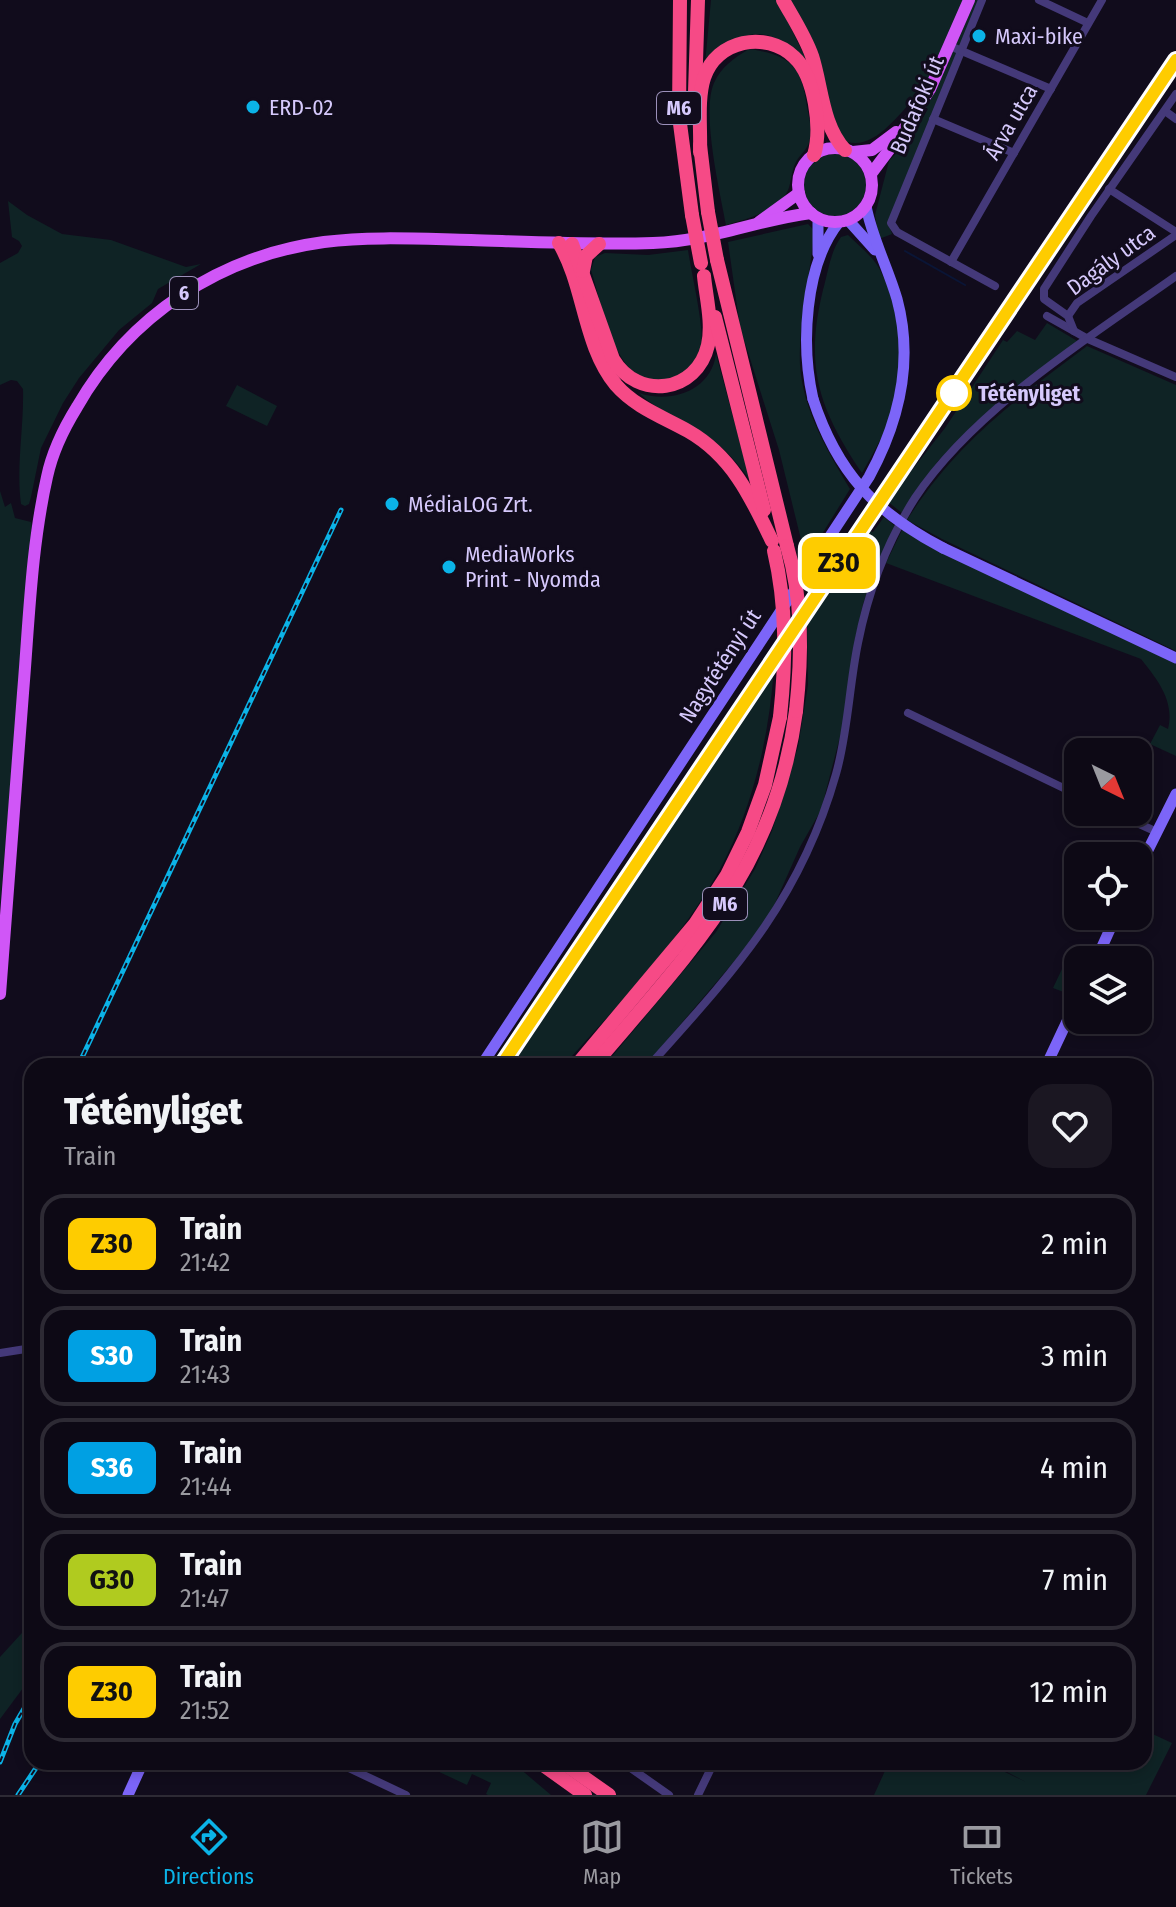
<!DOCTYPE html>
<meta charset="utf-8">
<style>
:root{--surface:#0d0915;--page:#1b1722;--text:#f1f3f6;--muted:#9a9aa0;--line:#2d2a34;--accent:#0bb3e7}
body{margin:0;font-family:"Fira Sans Condensed",sans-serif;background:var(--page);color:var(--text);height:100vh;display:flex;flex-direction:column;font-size:30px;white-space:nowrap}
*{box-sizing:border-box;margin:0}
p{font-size:26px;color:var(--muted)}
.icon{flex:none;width:44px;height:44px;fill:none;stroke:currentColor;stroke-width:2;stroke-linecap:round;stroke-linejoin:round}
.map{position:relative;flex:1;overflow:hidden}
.drawer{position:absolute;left:24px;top:1058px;width:1128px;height:712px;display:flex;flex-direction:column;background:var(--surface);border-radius:24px;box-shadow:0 4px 12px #0003,0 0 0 2px var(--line)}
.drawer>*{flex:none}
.badge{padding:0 16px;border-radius:12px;font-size:28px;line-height:52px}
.needle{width:52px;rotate:137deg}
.fabs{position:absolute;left:1064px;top:738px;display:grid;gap:16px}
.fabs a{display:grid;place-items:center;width:88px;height:88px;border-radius:16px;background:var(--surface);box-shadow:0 4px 12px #0003,0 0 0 2px var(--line);font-size:40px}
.map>.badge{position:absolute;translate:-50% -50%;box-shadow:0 0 0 4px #fff}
.round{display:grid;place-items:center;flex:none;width:84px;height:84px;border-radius:24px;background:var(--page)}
.overview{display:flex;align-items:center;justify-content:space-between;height:136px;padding:0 40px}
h1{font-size:38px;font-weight:800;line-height:60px}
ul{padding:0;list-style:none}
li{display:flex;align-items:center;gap:24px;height:100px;margin:0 16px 12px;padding:0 24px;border:4px solid var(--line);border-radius:24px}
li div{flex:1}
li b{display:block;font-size:30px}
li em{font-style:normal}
li .badge{min-width:88px;font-weight:700;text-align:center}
.dock{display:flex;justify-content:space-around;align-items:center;height:112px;border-top:2px solid var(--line);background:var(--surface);font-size:22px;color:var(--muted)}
.dock a{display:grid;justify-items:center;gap:4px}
.dock .current{color:var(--accent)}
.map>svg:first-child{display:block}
.green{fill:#0f2325}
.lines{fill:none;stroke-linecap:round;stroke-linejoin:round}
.stream{stroke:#0a1536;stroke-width:2}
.street{stroke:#443979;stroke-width:8}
.secondary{stroke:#7c65f8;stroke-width:11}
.primary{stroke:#d056f7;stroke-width:12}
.highway{stroke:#f64a86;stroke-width:14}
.rail-casing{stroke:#0bb3e7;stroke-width:5}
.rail{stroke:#110c1c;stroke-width:2;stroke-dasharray:6;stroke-linecap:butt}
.secondary-bridge{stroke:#7c65f8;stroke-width:11}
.highway-bridge{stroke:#f64a86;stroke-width:14}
.line-casing{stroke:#fff;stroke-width:18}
.line{stroke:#fecc00;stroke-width:12}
.poi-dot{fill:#0bb3e7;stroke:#110c1c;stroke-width:3}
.stop-dot{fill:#fff;stroke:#fecc00;stroke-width:4}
.labels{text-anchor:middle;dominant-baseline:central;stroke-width:6;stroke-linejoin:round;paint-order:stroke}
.shield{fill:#110c1c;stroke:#9b90b9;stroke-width:2}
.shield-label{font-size:20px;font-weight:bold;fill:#d6c9fc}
.poi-label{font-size:22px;fill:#d6c9fc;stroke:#110c1c;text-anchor:start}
.street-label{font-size:22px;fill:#d6c9fc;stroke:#110c1c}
.stop-label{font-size:22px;font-weight:bold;fill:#d6c9fc;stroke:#110c1c;text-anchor:start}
</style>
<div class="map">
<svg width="1176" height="1795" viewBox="0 0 1176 1795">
<rect width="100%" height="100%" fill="#110c1c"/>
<g class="green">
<path d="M 711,0 L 777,0 L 810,67 C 772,23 744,24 705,64 Z"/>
<path d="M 786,0 L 979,0 L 888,222 L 892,234 L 879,239 L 875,215 L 889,161 L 910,139 L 928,109 L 914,99 C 895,118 869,157 839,138 Z"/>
<path d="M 749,49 C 790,55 802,66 807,107 C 809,117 812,129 810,138 C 809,150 799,154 795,164 C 791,173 791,187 786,194 C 772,213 746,219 726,225 C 720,192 701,112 714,83 C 721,67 734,58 749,49 Z"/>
<circle cx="835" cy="185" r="31"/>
<path d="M 8,201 L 27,215 L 62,234 L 111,240 L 186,267 L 201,264 L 158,289 L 152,303 L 119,330 L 79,378 L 63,403 L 41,448 L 31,497 L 29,504 L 25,506 L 21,504 C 16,467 24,428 23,389 L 17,381 L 11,380 L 0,385 L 0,263 L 18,253 L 22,246 L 19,241 L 12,237 Z"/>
<path d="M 808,224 L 814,230 C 811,275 798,320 800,365 C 803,410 827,450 850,489 L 806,560 L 779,450 L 740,327 L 728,242 Z"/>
<path d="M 848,235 C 859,246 875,258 881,272 C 900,309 903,359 895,399 C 890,425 875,450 862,473 C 819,409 804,367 823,290 C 828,273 830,252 841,237 Z"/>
<path d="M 688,250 C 692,276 702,317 702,342 C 701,355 692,372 679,375 C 672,377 662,382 655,381 C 614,380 601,301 591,270 L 595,257 L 605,253 L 648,255 Z"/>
<path d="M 1047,323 L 1079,342 L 1001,400 L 971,427 L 938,461 L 902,513 L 887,501 L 890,493 L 894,493 L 945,428 L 1003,340 L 1007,342 L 1017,331 L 1035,340 Z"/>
<path d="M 1087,346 L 1176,385 L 1176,651 L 942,539 L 907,520 C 956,443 1015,400 1087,346 Z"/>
<path d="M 716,354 L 750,480 C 738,464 726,449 710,438 C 687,421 660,413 639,393 C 671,404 711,391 716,354 Z"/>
<path d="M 237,385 L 277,406 L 267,426 L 226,406 Z"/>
<path d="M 0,491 L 5,507 L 11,503 L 15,518 L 31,522 L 32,526 L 0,908 Z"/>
<path d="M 884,517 L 895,526 L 879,559 L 863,604 L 855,639 L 842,729 L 821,810 L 800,847 L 772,910 L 754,938 L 645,1066 L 604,1066 L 716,932 L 755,869 L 772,831 L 798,747 L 808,685 L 807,619 L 870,531 L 873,532 Z"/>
<path d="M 902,530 L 1176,662 L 1176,756 L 1150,744 L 1160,725 L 1168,729 C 1175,701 1157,679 1141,659 L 886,563 Z"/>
<path d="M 774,668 C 769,738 753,807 720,869 C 681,940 617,1006 563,1066 L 512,1066 Z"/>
<path d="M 1071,950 L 1085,956 L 1084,960 L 1078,960 L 1077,989 L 1074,996 L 1053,988 Z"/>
<path d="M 32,1622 L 32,1676 L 0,1719 L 0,1657 Z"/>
<path d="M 1144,1730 L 1172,1743 L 1146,1795 L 874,1795 L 889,1762 L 984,1762 L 1026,1782 L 988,1762 L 1144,1762 Z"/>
<path d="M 418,1762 L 512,1762 L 551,1795 L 488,1795 L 486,1794 L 491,1783 L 472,1774 L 467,1785 Z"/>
</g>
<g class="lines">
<path class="stream" d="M 905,251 L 965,285"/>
<g class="street">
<path d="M 982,0 L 891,223 L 897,232 L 995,286"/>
<path d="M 1039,0 L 1088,23"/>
<path d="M 950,46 L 1051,89"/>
<path d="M 1165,111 L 1176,119"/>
<path d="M 933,119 L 1014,153"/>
<path d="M 1109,189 L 1176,232"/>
<path d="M 951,262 L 1102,0"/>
<path d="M 1047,316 L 1088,339 L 1176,377"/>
<path d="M 1068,316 L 1077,303 L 1176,235"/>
<path d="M 1074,331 L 1068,316 L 1044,299 L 1044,289 L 1091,216 L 1176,94"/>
<path d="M 908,713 L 1078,795"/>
<path d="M 1113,812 L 1157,832"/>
<path d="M 649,1066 C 734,971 800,901 836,774 C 848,732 849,687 858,643 C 868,592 887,542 915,498 C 974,409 1090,337 1176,276"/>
<path d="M 0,1353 L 32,1348"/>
<path d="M 336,1762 L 406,1795"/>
<path d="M 622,1762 L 669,1795"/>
<path d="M 698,1795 L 714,1762"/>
</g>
<g class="secondary">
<path d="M 848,220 L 875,250"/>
<path d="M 818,254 L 818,218"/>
<path d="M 813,399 C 801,346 804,266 839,222"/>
<path d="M 943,548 L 1176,658"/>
<path d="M 1138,870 L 1176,794"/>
<path d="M 1096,960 L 1116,916"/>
<path d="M 481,1066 L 869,477 C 899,422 914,362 897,299 C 888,268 872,238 866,206"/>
<path d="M 1046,1066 L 1078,998"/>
<path d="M 128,1795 L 143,1762"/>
</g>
<g class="primary">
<circle cx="835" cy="185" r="37"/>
<path d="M 853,152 L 872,150 L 896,132"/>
<path d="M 871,174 L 898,138 L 930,89 L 969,0"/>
<path d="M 759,222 L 799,193"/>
<path d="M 0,994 C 8,894 15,793 23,693 C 29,622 31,548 47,477 C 52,453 64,428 77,407 C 129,316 219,256 324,242 C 372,236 422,239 471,240 C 532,242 592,245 653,243 C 711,241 756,220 811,213"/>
</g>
<g class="highway">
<path d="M 680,0 L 679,116 L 692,215"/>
<path d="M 783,0 C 793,18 805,36 812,56 C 822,87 822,125 845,150"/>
<path d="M 695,92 L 698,0"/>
<path d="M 700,145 L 708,212"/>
<path d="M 700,152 C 701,129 697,100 704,78 C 716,40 766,30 794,57 C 815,76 822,129 814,155"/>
<path d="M 559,243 C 585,286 583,345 616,385 C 635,407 663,417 688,431 C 732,456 751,497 772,541"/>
<path d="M 572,244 L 613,359 C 638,401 697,393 708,345 C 713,323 706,297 704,276"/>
<path d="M 717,260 L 787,546"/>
<path d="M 583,271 L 586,256 L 599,244"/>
<path d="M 715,317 L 764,510"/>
<path d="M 576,1066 L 695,924 L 727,875 L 748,832 L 765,785 L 780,717"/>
<path d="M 593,1066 C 691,950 775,869 796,711"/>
<path d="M 539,1762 L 585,1795"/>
<path d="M 562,1762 L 609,1795"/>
</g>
<g class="rail-casing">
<g id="rail">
<path d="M 78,1066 L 341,510"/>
<path d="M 501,1066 L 1176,60"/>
<path d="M 0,1762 L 15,1724 L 32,1695"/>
<path d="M 18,1795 L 40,1762"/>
</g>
</g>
<use href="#rail" class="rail"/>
<path class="secondary-bridge" d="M 813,399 C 837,472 874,512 943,548"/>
<g class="highway-bridge">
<path d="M 708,212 L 717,260"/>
<path d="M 692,215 L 701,263"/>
<path d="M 787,546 C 803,599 802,656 796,711"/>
<path d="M 774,551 C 787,606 786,661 780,717"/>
</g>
</g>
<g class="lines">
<g class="line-casing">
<path id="line" d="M 501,1066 L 1176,60"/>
</g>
<use href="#line" class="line"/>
</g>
<g class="poi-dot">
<circle cx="979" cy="36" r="8"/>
<circle cx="253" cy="107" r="8"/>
<circle cx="392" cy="504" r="8"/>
<circle cx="449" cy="567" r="8"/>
</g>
<circle class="stop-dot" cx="954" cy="393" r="16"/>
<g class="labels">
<g class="shield">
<rect x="657" y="92" width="44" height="32" rx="6"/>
<rect x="170" y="277" width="28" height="32" rx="6"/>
<rect x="703" y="888" width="44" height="32" rx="6"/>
</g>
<g class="shield-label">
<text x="679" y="108">M6</text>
<text x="184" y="293">6</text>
<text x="725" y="904">M6</text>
</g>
<g class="poi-label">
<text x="995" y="36">Maxi-bike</text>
<text x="269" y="107">ERD-02</text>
<text x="408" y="504">MédiaLOG Zrt.</text>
<text x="465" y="554">MediaWorks<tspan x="465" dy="25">Print - Nyomda</tspan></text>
</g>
<g class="street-label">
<text transform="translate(917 105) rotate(-67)">Budafoki út</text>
<text transform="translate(1011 122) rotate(-60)">Árva utca</text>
<text transform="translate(1111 260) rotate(-36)">Dagály utca</text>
<text transform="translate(720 666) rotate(-57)">Nagytétényi út</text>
</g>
<g class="stop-label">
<text x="978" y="393">Tétényliget</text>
</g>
</g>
</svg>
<div class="fabs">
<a><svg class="needle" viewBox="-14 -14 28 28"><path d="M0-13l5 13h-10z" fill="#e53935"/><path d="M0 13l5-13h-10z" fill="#9a9aa0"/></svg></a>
<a><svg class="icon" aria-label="locate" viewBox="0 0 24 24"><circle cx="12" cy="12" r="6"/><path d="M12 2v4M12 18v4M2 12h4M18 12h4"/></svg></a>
<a><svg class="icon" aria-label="layers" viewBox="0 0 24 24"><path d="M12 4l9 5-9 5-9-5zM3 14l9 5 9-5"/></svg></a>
</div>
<b class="badge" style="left:839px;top:563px;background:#fecc00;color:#111">Z30</b>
<section class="drawer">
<div class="overview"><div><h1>Tétényliget</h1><p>Train</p></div><a class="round"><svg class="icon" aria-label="heart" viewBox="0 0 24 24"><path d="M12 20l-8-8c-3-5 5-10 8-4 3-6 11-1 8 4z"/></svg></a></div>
<ul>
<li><span class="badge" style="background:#fecc00;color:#111">Z30</span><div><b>Train</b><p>21:42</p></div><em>2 min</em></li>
<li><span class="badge" style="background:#00a0e3;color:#fff">S30</span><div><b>Train</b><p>21:43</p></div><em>3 min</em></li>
<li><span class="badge" style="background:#00a0e3;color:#fff">S36</span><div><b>Train</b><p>21:44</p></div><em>4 min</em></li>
<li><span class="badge" style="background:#b0cb1f;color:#111">G30</span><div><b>Train</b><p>21:47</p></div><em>7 min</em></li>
<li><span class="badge" style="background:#fecc00;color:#111">Z30</span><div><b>Train</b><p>21:52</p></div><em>12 min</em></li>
</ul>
</section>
</div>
<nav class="dock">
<a class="current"><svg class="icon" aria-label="directions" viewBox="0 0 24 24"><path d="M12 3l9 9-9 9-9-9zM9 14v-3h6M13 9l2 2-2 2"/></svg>Directions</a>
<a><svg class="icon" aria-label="map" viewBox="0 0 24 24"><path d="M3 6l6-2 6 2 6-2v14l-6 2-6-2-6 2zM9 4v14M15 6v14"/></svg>Map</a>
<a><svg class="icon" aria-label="tickets" viewBox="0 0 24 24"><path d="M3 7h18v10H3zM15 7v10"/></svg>Tickets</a>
</nav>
